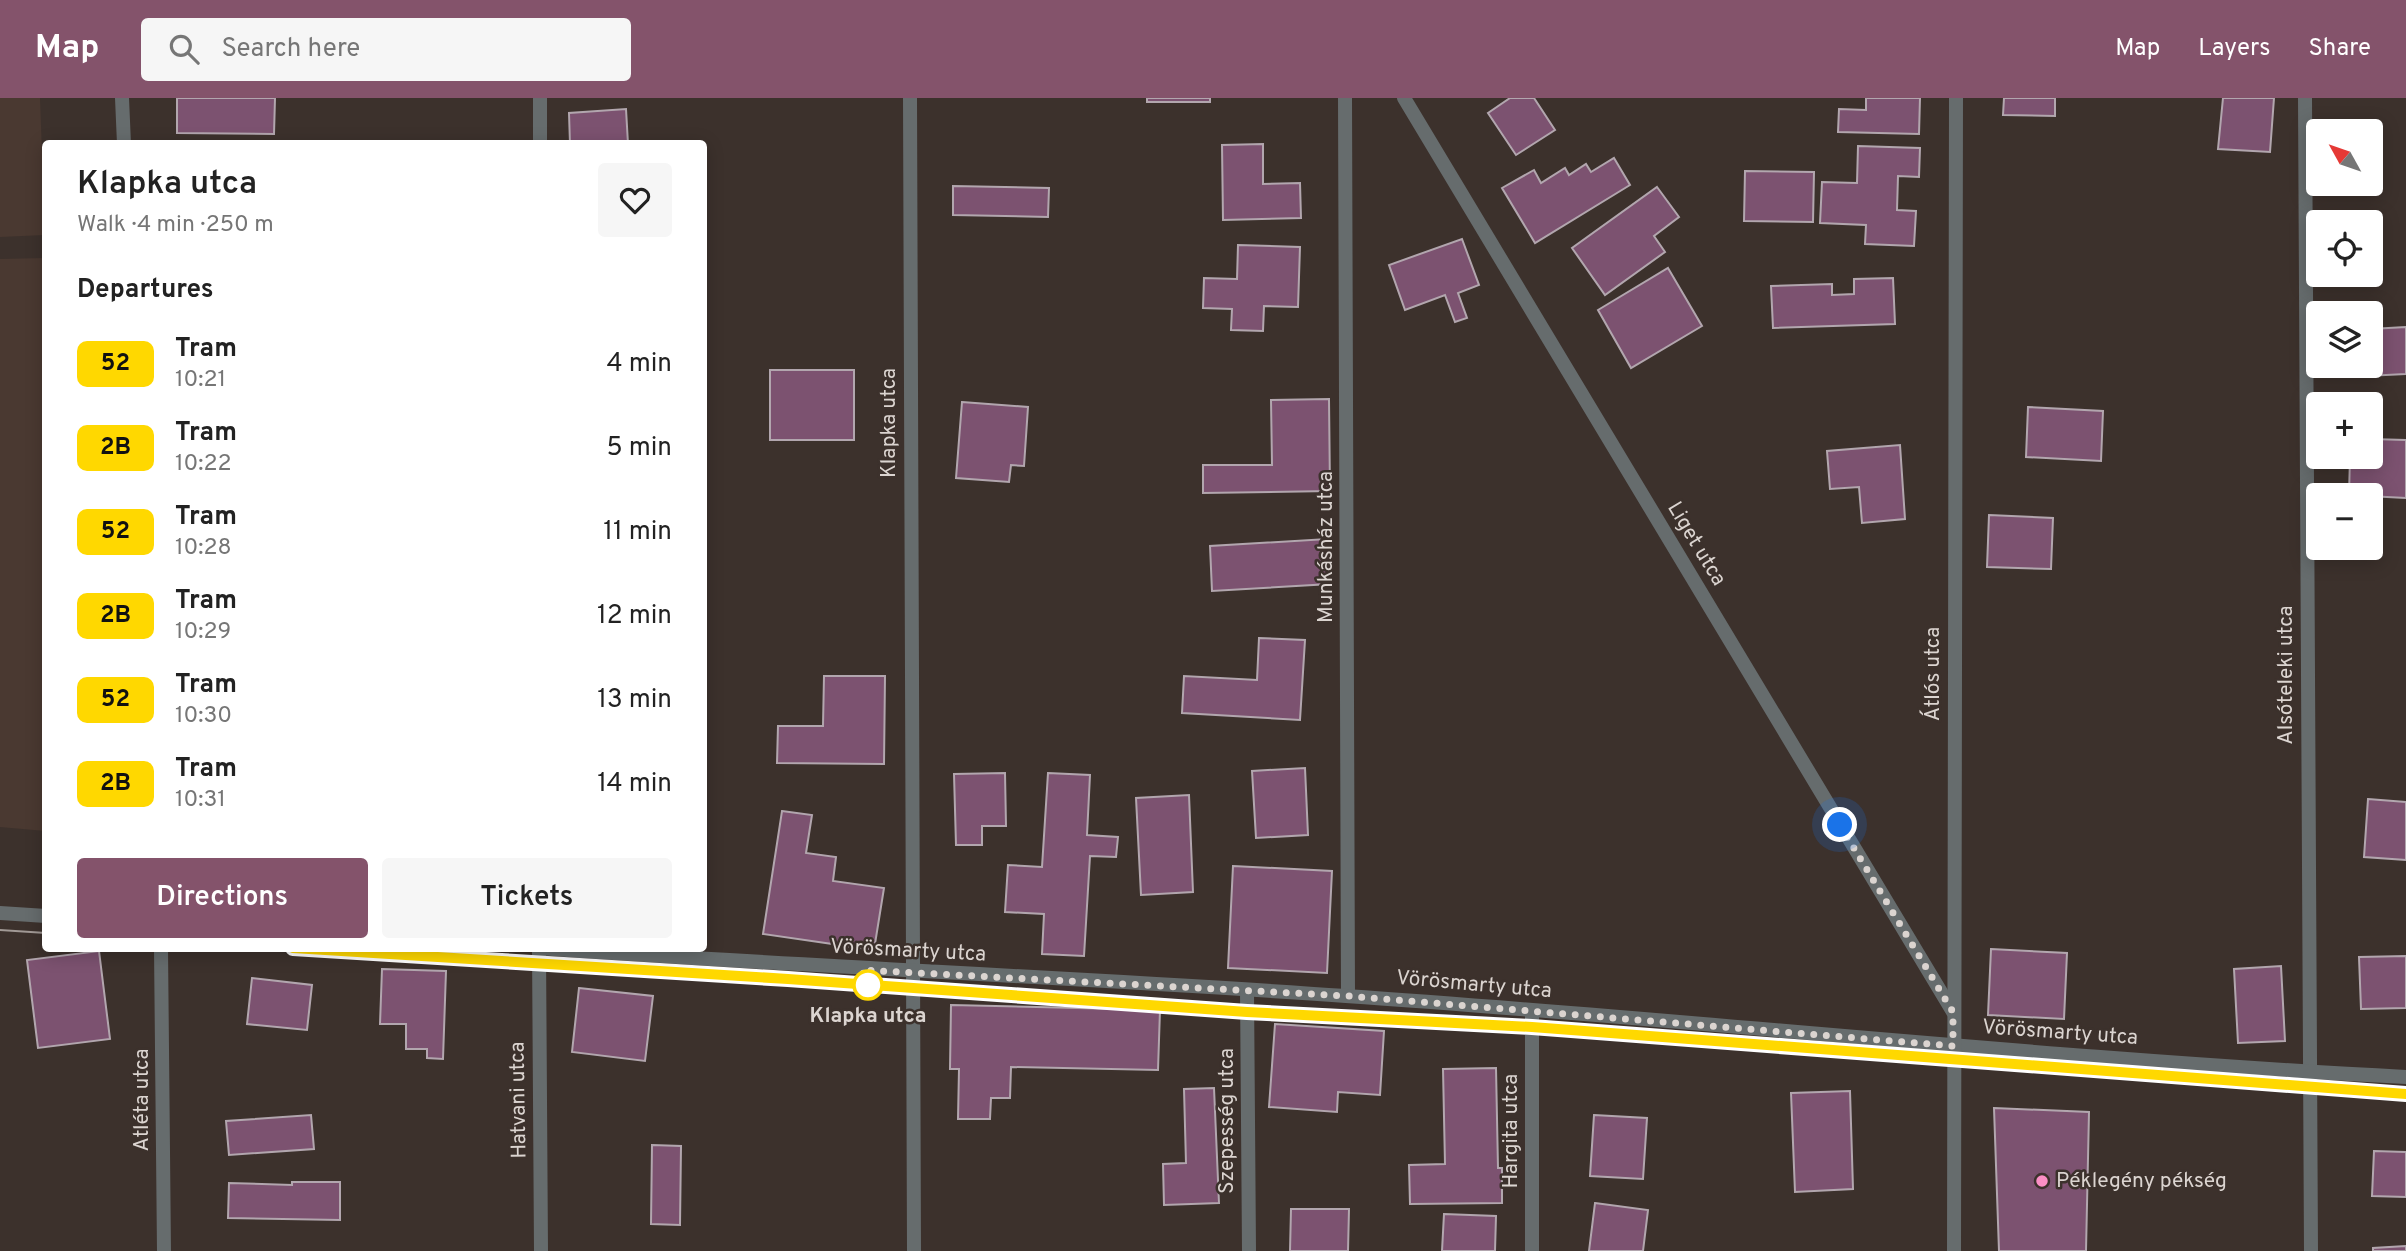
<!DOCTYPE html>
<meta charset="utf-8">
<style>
:root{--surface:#fff;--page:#f6f6f6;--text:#222;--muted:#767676;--accent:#84536b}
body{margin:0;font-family:Overpass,sans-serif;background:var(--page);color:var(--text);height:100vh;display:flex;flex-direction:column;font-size:26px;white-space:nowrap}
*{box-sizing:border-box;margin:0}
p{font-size:23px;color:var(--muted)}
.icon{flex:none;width:38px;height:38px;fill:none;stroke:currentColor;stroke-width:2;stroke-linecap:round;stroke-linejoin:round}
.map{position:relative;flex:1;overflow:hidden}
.side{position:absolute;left:42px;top:42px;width:665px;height:812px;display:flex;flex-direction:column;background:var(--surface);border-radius:7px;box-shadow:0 4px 18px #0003}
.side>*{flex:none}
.badge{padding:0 14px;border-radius:10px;font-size:24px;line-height:46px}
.needle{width:46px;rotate:310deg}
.fabs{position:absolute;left:2306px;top:21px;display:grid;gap:14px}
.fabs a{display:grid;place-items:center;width:77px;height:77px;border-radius:7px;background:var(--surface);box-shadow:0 4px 18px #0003;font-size:35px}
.you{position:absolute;width:35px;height:35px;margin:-18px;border:5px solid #fff;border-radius:50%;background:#1a73e8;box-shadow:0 0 0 10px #1a73e833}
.map>.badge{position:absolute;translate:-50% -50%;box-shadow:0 0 0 4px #fff}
h2{padding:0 35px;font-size:26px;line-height:63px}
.round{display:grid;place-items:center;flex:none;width:74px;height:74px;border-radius:7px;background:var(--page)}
.overview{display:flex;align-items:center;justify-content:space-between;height:119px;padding:0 35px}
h1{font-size:33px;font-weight:600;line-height:52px}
.cta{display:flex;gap:14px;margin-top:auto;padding:14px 35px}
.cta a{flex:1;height:80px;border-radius:7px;background:var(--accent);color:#fff;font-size:28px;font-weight:600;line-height:80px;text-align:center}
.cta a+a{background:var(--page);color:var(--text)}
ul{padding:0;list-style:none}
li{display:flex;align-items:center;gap:21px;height:84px;padding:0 35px}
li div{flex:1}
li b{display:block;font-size:26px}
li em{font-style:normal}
li .badge{min-width:77px;font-weight:700;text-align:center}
header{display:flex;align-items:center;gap:42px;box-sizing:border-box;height:98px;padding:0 35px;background:var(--accent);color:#fff}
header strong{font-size:33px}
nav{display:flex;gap:38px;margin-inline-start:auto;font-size:24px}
.search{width:490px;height:63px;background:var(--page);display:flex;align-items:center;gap:18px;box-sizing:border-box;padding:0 24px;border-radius:7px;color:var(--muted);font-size:26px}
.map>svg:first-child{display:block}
.built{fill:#4a3931}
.building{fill:#7c5270;stroke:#b2a6ae;stroke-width:2}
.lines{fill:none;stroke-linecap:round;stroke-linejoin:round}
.minor{stroke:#666c6d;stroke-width:14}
.tram{stroke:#a19995;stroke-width:2}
.line-casing{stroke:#fff;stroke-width:16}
.line{stroke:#ffd800;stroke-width:10}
.walk{stroke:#dbd4d0;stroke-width:7;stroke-dasharray:0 12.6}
.stop-dot{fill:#fff;stroke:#ffd800;stroke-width:3.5}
.poi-dot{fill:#fb8fc5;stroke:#3c312c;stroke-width:2.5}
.labels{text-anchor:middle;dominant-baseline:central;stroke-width:5;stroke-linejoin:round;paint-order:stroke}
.street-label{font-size:21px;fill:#dbd4d0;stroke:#3c312c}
.stop-label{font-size:21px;font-weight:bold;fill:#dbd4d0;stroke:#3c312c}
.poi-label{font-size:21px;fill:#dbd4d0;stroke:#3c312c;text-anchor:start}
</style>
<header>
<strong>Map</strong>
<div class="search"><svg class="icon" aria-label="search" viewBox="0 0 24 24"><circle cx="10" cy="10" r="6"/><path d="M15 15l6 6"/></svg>Search here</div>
<nav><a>Map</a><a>Layers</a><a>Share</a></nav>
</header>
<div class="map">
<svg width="2406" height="1153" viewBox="0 0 2406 1153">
<rect width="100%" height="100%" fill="#3c312c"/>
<g class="built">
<path d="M 0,0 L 40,0 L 45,137 L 0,139 Z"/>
<path d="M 45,160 L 46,160 L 45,733 L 0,729 L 0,161 Z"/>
</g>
<g class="building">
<path d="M 177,0 L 275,0 L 274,36 L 177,35 Z"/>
<rect x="1147" y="0" width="63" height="4"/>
<path d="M 1510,0 L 1534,0 L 1555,32 L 1516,57 L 1488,15 Z"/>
<path d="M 1866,0 L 1920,0 L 1919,36 L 1838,34 L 1839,11 L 1866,12 Z"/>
<path d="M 2004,0 L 2055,0 L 2055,18 L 2003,17 Z"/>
<path d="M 2223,0 L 2274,0 L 2270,54 L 2218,51 Z"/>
<path d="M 626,11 L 628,46 L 570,46 L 569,15 Z"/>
<path d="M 1263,46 L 1263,86 L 1300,85 L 1301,120 L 1223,122 L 1222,47 Z"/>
<path d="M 1858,48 L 1920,50 L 1919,79 L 1898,78 L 1897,112 L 1916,113 L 1914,148 L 1865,146 L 1866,127 L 1820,125 L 1822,84 L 1857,85 Z"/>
<path d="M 1614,60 L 1630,87 L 1535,145 L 1502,90 L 1534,72 L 1541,85 L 1565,70 L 1569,77 L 1586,66 L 1591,74 Z"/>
<path d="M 1745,73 L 1814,74 L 1813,124 L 1744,123 Z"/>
<path d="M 953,88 L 1049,90 L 1048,119 L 953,117 Z"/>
<path d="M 1657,89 L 1679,119 L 1654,138 L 1665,154 L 1605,197 L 1572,150 Z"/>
<path d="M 1462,141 L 1479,187 L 1458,195 L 1467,220 L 1455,224 L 1445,197 L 1405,212 L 1389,167 Z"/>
<path d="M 1238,147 L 1300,149 L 1298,209 L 1264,208 L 1263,233 L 1231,232 L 1232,211 L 1203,210 L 1204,180 L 1237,181 Z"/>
<path d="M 1668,170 L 1702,228 L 1631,270 L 1598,212 Z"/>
<path d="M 1893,180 L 1895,226 L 1773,230 L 1771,188 L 1832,186 L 1832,197 L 1854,196 L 1854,181 Z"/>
<path d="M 2406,229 L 2406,276 L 2366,278 L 2365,268 L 2371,268 L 2371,231 Z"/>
<rect x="770" y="272" width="84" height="70"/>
<path d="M 1329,301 L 1330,393 L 1203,395 L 1203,367 L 1272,367 L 1271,302 Z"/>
<path d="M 962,304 L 1028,309 L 1024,368 L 1011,367 L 1009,384 L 956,380 Z"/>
<path d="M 2028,309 L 2103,313 L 2101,363 L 2026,359 Z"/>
<path d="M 2371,341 L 2406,342 L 2406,400 L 2349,397 L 2350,359 L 2371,359 Z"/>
<path d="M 1900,347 L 1905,421 L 1862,425 L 1859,389 L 1830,391 L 1827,353 Z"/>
<path d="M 1989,417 L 2053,420 L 2051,471 L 1987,469 Z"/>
<path d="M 1327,441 L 1330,486 L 1212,493 L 1210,448 Z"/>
<path d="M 1259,540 L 1305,542 L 1300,622 L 1182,615 L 1184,578 L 1257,582 Z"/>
<path d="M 824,578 L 885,578 L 884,666 L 777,665 L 778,628 L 823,628 Z"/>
<path d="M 1305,670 L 1308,737 L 1256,740 L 1252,673 Z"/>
<path d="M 1005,675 L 1006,728 L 982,728 L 982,747 L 956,747 L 954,676 Z"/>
<path d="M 1048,675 L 1090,677 L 1087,737 L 1118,739 L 1116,759 L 1090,758 L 1084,858 L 1042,856 L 1044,816 L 1005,814 L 1008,767 L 1042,769 Z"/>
<path d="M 1189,697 L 1193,794 L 1141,797 L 1136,700 Z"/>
<path d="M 2368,701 L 2406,704 L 2406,762 L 2364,759 Z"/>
<path d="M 782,713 L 812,717 L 806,755 L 836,759 L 833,783 L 884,790 L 874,852 L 763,836 Z"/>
<path d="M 1233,768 L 1332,773 L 1327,875 L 1228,870 Z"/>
<path d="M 1991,851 L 2067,855 L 2064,921 L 1988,917 Z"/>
<path d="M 99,853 L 110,941 L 38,950 L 27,862 Z"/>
<path d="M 2406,858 L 2406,910 L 2361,911 L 2359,859 Z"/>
<path d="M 2281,868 L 2285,943 L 2238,945 L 2234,871 Z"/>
<path d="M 382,871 L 446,873 L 443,961 L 427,960 L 427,951 L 406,951 L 406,926 L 380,926 Z"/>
<path d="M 252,880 L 312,887 L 307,932 L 247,926 Z"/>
<path d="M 579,890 L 653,898 L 645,963 L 572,954 Z"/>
<path d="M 951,907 L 1160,912 L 1158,972 L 1011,969 L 1010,1000 L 991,1000 L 990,1021 L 958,1021 L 959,971 L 950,971 Z"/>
<path d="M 1275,926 L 1384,933 L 1380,997 L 1338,994 L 1337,1014 L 1269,1009 Z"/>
<path d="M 1496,970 L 1498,1070 L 1502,1070 L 1502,1105 L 1410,1106 L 1409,1067 L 1445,1066 L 1443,971 Z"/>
<path d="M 1214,990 L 1219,1105 L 1164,1107 L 1163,1066 L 1186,1065 L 1184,991 Z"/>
<path d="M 1850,993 L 1853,1091 L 1795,1094 L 1791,995 Z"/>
<path d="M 1994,1010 L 2089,1014 L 2086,1153 L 1999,1153 Z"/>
<path d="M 311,1017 L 314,1051 L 229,1057 L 226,1023 Z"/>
<path d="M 1594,1017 L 1647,1020 L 1643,1081 L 1590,1078 Z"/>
<path d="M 652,1047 L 681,1048 L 680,1127 L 651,1126 Z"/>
<path d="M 2374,1053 L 2406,1054 L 2406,1099 L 2372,1098 Z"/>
<path d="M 292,1084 L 340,1084 L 340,1122 L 228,1120 L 229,1085 L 292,1087 Z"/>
<path d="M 1595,1105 L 1648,1112 L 1643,1153 L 1589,1153 Z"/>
<path d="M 1291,1111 L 1349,1111 L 1348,1153 L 1290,1153 Z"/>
<path d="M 1444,1116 L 1496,1118 L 1495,1153 L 1442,1153 Z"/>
<path d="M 2406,1148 L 2406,1153 L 2373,1153 L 2373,1150 Z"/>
</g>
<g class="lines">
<g class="minor">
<path d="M 122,0 L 124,46"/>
<path d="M 910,0 L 914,1153"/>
<path d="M 1345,0 L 1348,898"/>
<path d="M 1404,0 L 1953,914"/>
<path d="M 2305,0 L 2311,1153"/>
<path d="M 540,46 L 540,0"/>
<path d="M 0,815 L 46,818"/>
<path d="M 161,850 L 164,1153"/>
<path d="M 538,850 C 807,869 1077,879 1346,898 C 1700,922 2052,961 2406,979"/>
<path d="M 539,850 L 541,1153"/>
<path d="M 1247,892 L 1249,1153"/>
<path d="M 1532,913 L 1532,1153"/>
<path d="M 1954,1153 L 1956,0"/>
</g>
<g class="tram">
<path d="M 0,832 L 46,835"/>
<path d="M 294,850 L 787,881 L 1247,914 L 1532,929 L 2406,996"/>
</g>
</g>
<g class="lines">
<g class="line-casing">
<path id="line" d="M 293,850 L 788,881 L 1247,914 L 1532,929 L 2406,996"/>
</g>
<use href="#line" class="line"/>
<path class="walk" d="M 868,887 L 862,872 L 1348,898 L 1953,948 L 1953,914 L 1840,727"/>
</g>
<circle class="stop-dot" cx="868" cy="887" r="14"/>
<circle class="poi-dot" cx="2042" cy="1083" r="7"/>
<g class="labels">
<g class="street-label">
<text transform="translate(889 325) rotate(-90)">Klapka utca</text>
<text transform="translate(1696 446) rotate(59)">Liget utca</text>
<text transform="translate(1326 449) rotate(-90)">Munkásház utca</text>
<text transform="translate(1933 576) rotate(-90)">Átlós utca</text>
<text transform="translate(2286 577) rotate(-90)">Alsóteleki utca</text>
<text transform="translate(908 853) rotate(3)">Vörösmarty utca</text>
<text transform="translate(1474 887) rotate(5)">Vörösmarty utca</text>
<text transform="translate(2060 935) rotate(4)">Vörösmarty utca</text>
<text transform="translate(142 1002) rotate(-90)">Atléta utca</text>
<text transform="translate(519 1002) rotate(-91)">Hatvani utca</text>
<text transform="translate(1227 1023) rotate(-90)">Szepesség utca</text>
<text transform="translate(1511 1033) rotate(-90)">Hargita utca</text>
</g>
<g class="stop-label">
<text x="868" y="918">Klapka utca</text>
</g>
<g class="poi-label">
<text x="2056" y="1083">Péklegény pékség</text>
</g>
</g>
</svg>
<div class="fabs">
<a><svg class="needle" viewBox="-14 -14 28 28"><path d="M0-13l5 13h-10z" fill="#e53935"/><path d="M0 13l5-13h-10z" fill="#767676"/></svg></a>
<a><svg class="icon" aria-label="locate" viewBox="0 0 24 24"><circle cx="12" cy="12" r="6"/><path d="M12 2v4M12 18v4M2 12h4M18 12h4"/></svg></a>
<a><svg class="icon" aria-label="layers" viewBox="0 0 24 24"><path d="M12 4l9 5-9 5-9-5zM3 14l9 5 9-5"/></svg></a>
<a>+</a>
<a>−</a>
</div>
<div class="you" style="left:1840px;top:727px"></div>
<section class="side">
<div class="overview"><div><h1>Klapka utca</h1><p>Walk · 4 min · 250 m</p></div><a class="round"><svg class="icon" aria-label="heart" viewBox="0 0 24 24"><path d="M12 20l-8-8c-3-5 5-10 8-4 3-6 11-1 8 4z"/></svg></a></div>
<h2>Departures</h2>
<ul>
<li><span class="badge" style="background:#ffd800;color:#111">52</span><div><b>Tram</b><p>10:21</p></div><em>4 min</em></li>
<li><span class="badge" style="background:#ffd800;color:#111">2B</span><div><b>Tram</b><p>10:22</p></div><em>5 min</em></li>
<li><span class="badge" style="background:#ffd800;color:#111">52</span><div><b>Tram</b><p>10:28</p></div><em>11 min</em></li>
<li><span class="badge" style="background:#ffd800;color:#111">2B</span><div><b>Tram</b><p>10:29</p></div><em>12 min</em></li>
<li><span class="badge" style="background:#ffd800;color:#111">52</span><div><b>Tram</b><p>10:30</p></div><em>13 min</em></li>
<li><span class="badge" style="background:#ffd800;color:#111">2B</span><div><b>Tram</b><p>10:31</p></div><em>14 min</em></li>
</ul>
<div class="cta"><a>Directions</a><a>Tickets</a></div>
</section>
</div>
